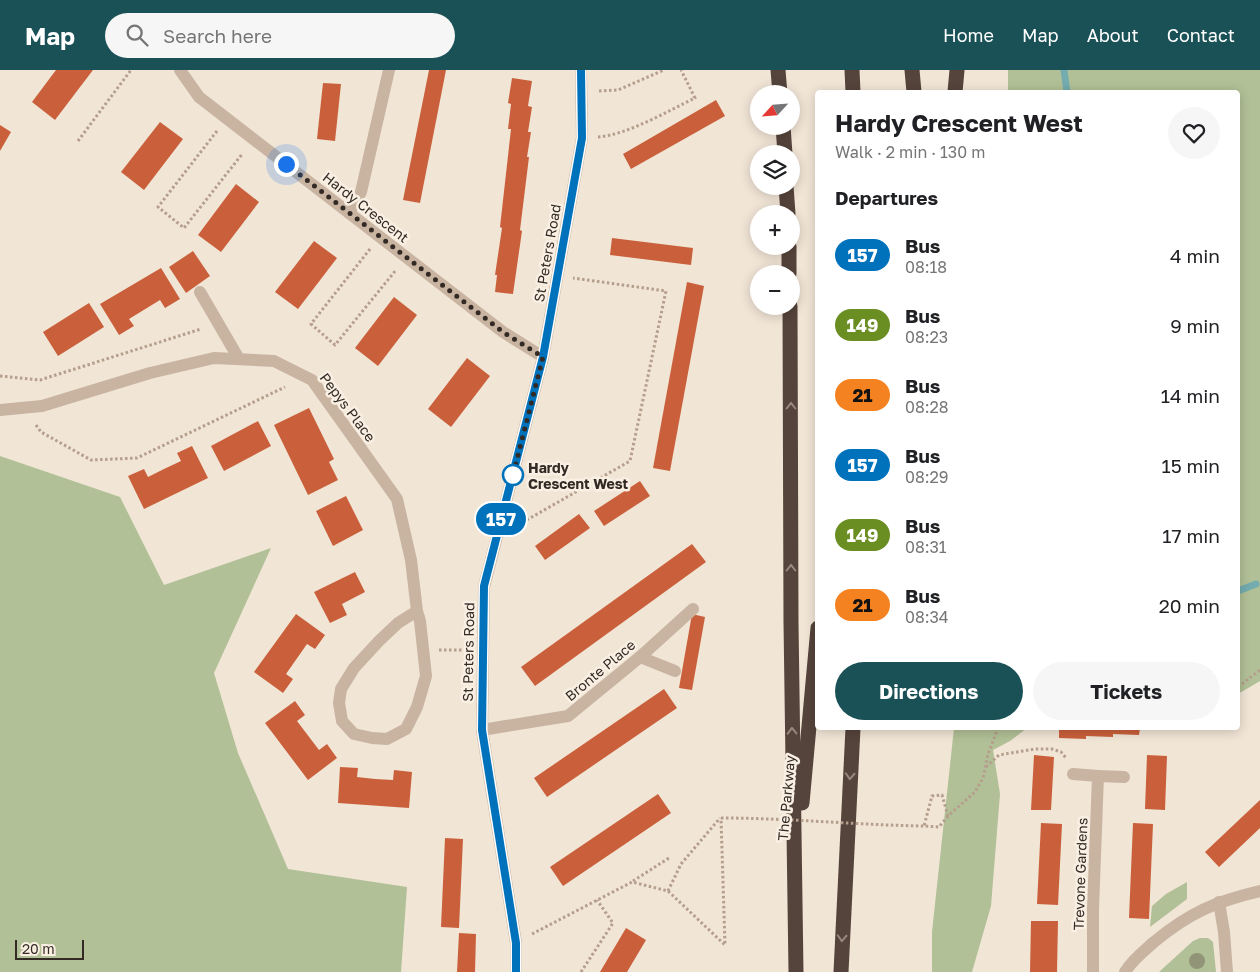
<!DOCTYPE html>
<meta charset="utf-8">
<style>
:root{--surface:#fff;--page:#f6f6f6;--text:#202124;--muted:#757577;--accent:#195156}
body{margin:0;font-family:"Golos Text",sans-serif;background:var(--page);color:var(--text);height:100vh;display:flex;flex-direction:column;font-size:19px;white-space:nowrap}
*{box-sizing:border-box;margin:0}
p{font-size:16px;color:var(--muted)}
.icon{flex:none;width:28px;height:28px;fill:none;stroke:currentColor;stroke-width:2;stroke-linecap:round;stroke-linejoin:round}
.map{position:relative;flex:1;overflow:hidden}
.panel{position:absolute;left:815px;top:20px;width:425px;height:640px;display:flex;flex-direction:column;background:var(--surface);border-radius:5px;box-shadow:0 2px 12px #0003}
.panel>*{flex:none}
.badge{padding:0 10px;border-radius:16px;font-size:18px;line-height:32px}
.needle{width:32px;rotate:244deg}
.buttons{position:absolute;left:750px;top:15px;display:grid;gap:10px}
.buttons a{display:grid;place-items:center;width:50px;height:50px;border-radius:50%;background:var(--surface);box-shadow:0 2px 12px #0003;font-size:25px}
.scale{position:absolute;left:15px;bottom:12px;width:69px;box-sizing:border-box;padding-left:5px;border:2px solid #332a25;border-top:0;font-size:14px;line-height:18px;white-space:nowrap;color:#332a25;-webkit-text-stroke:4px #f9efe2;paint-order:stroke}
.you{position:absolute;width:25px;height:25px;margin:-12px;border:4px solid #fff;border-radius:50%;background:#1a73e8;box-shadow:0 0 0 8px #1a73e833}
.map>.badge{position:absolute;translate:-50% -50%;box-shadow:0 0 0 2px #fff}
h2{padding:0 20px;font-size:19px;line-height:45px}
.round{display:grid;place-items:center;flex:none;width:52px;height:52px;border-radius:26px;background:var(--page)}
.head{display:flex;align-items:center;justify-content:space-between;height:85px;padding:0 20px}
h1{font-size:24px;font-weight:700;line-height:38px}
.primary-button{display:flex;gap:10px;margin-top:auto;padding:10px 20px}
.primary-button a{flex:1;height:58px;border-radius:30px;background:var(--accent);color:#fff;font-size:20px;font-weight:700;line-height:58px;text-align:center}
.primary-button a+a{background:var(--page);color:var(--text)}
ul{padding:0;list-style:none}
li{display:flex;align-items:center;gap:15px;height:70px;padding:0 20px}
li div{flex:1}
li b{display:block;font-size:19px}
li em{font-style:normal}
li .badge{min-width:55px;font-weight:700;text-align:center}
header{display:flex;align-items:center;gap:30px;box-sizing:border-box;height:70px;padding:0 25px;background:var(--accent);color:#fff}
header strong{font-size:24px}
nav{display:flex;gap:28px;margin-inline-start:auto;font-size:18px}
.search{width:350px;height:45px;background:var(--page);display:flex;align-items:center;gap:12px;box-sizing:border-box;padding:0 18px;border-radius:28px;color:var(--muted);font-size:19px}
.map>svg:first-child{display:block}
.green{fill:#b1c096}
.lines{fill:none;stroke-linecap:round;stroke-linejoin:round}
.stream{stroke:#74acaf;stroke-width:7}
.building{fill:#ca603b}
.path{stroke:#b59e8c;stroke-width:3;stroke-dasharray:2.5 2.5;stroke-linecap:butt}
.minor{stroke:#c9b4a2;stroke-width:12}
.highway{stroke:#55443b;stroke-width:15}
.path-bridge{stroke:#b59e8c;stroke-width:3;stroke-dasharray:2.5 2.5;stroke-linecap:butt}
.tree{fill:#919476}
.oneway{stroke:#97887e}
.line-casing{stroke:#fff;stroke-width:11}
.line{stroke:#0072bc;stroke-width:8}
.walk{stroke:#332a25;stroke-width:5;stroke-dasharray:0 9}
.stop-dot{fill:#fff;stroke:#0072bc;stroke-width:2.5}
.labels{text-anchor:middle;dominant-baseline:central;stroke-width:5;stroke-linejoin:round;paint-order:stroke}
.street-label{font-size:14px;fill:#332a25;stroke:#f9efe2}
.stop-label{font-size:14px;font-weight:bold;fill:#332a25;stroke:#f9efe2;text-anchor:start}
</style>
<header>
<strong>Map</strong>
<div class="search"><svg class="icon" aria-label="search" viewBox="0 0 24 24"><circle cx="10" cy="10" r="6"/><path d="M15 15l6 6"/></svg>Search here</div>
<nav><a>Home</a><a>Map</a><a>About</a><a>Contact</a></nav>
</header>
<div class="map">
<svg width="1260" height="902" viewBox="0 0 1260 902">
<rect width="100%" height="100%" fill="#f1e5d6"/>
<g class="green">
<path d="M 1008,0 L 1260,0 L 1260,611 L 1238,624 L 1238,22 L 1008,22 Z"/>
<path d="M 0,386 L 120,427 L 164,515 L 271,478 L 214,603 L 238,683 L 288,799 L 407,817 L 401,902 L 0,902 Z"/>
<path d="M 954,658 L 1027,658 L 1010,671 L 993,680 L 1000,724 L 991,836 L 972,902 L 932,902 L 932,862 Z"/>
<path d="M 1187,812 L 1187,829 L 1150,857 L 1152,836 L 1166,824 Z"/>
<path d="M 1200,868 L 1208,868 L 1213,872 L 1216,902 L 1159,902 L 1193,871 Z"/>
</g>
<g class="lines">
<g class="stream">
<path d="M 1064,0 L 1067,22"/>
<path d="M 1238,521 L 1256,514"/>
</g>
</g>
<g class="building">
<path d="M 56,0 L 93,0 L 55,50 L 32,32 Z"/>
<path d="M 429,0 L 446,0 L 420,133 L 403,130 Z"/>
<path d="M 512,8 L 532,11 L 528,36 L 532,37 L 528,62 L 531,62 L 527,87 L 529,87 L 520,160 L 522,161 L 513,224 L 495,222 L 497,205 L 495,205 L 502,158 L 500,157 L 511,59 L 508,59 L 511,34 L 508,33 Z"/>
<path d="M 323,13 L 341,14 L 335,71 L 317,69 Z"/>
<path d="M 716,30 L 725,46 L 631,99 L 623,84 Z"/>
<path d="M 160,52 L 183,69 L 144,120 L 121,102 Z"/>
<path d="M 0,55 L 11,62 L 0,81 Z"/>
<path d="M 236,114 L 259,132 L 221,182 L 198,165 Z"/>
<path d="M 612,168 L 693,178 L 691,195 L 610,185 Z"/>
<path d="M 314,171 L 337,188 L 298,239 L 275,222 Z"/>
<path d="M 193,181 L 210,206 L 186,223 L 169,197 Z"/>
<path d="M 161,198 L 180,229 L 165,238 L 160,230 L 129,249 L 134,256 L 119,265 L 100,234 Z"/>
<path d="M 687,212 L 704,216 L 670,401 L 653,398 Z"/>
<path d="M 394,227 L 417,245 L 378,296 L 355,278 Z"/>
<path d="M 89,233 L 104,257 L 58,286 L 43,262 Z"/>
<path d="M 467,288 L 490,306 L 451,357 L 428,339 Z"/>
<path d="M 309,338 L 334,389 L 329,392 L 338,410 L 308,425 L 274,355 Z"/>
<path d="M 258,351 L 271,376 L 224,401 L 211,376 Z"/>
<path d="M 192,376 L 208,408 L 144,439 L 128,406 L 144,399 L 148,407 L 164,399 L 181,391 L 177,383 Z"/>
<path d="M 640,411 L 650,426 L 604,456 L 594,441 Z"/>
<path d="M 346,426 L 363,460 L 333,476 L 316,441 Z"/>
<path d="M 579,444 L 590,458 L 545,490 L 535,476 Z"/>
<path d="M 692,474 L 706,492 L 535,616 L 521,597 Z"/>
<path d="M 355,502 L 365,522 L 342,534 L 347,545 L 330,553 L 314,522 Z"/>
<path d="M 296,544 L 325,565 L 315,579 L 307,574 L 286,604 L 293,609 L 283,623 L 254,602 Z"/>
<path d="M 692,544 L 705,547 L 692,620 L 679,618 Z"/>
<path d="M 664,619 L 677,638 L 547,727 L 534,708 Z"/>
<path d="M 295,631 L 305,645 L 297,651 L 319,680 L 327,674 L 337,688 L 308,710 L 265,653 Z"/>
<path d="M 1059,658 L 1140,658 L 1139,665 L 1113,664 L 1113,667 L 1086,666 L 1086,669 L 1059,668 Z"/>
<path d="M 1034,685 L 1054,687 L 1051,740 L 1031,740 Z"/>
<path d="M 1147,685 L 1167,686 L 1165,740 L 1145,739 Z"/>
<path d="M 340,697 L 358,698 L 357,707 L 375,709 L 393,710 L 394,700 L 412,702 L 409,738 L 338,733 Z"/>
<path d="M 658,724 L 671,743 L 563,816 L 550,797 Z"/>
<path d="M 1260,730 L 1260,758 L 1219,797 L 1205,782 Z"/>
<path d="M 1041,753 L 1062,754 L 1058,835 L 1037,834 Z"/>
<path d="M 1133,753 L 1153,754 L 1149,849 L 1129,848 Z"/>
<path d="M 445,768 L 463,769 L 459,858 L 441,857 Z"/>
<path d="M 1031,851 L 1058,851 L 1057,902 L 1030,902 Z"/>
<path d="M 626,858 L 646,870 L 627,902 L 600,902 Z"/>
<path d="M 459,863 L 476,864 L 475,902 L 457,902 Z"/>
</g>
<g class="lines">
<g class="path">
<path d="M 599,21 L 618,20 L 664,0"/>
<path d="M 217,61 L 158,137 L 184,158 L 243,83"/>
<path d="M 598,67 C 627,65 668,41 695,28 L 681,0"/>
<path d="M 78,71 L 131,0"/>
<path d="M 370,179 L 311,254 L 335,275 L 396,200"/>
<path d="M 0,306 L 40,310 L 201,259"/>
<path d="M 36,355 L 41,362 L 91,390 L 137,388 L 285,317"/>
<path d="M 518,455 L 630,391 L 666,221 L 573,208"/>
<path d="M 439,580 L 465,580"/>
<path d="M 1238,617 L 1260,600"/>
<path d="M 986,697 L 999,685 L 1035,679 L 1052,679 L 1061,682 L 1066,688"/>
<path d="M 948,746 L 939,757 L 924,756 L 932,726 L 942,725 L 948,746 L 975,722 L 983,708 L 988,684 L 998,658"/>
<path d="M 633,811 L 669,788"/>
<path d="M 668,821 L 681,794 L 720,748"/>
<path d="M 532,864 L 632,812 L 668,821 L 725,875 L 721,748"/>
<path d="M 581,902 L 613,853 L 597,830"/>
</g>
<g class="minor">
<path d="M 180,0 L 199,27 L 503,262 L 543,287"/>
<path d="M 349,143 L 361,122 L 389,0"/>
<path d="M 200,222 L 239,289"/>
<path d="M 0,340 L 42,336 L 150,303 L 214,288 L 274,291 L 312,310 L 397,429 L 411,490 L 417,541 L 420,551 L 426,606 L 417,637 L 406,659 L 387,669 L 372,668 L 354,664 L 342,651 L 339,633 L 341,619 L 354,598 L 379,571 L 398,553 L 417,541"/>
<path d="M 640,587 L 675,601"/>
<path d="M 482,660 L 568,646 L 640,587 L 693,539"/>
<path d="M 1073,704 L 1098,706 L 1093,839 L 1093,902"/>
<path d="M 1098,706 L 1124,707"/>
<path d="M 1219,832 L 1224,862 L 1227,902"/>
<path d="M 516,902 L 516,873 L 482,660 L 484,517 L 543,287 L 582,68 L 581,0"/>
<path d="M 1125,902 C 1132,890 1144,881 1154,872 C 1189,843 1216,831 1260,821"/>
</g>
<g class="highway">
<path d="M 778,0 L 780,24"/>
<path d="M 852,0 L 853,22"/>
<path d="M 912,0 L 914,22"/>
<path d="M 955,22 L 957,0"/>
<path d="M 783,56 L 785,84"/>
<path d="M 786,116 L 788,144"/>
<path d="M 789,176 L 789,204"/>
<path d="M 790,236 L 791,552 L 796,902"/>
<path d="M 802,733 L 818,558"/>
<path d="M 841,902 L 853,658"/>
</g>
<path class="path-bridge" d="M 721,748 C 789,748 856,755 924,756"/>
</g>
<circle class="tree" cx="1197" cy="891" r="8"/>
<defs><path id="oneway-chevron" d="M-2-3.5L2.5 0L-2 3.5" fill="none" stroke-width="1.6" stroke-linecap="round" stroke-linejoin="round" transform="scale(1.25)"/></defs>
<g class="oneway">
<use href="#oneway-chevron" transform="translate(791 336) rotate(-90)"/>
<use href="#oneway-chevron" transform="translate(791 498) rotate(-90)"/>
<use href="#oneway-chevron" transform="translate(792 661) rotate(-91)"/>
<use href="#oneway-chevron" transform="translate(850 706) rotate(93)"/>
<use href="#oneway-chevron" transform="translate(842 868) rotate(93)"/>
</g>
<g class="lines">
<g class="line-casing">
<path id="line" d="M 516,902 L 516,873 L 482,660 L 484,516 L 543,287 L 582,68 L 581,0"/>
</g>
<use href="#line" class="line"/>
<path class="walk" d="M 286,94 L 503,262 L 543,287 L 512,409 L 513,405"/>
</g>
<circle class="stop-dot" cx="513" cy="405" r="10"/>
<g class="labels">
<g class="street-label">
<text transform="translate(366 137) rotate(38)">Hardy Crescent</text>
<text transform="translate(547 183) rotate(-80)">St Peters Road</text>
<text transform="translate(348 337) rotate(53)">Pepys Place</text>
<text transform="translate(468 582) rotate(-89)">St Peters Road</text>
<text transform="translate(600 600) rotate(-40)">Bronte Place</text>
<text transform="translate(786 728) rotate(-85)">The Parkway</text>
<text transform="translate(1080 804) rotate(-88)">Trevone Gardens</text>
</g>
<g class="stop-label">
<text x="528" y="397">Hardy<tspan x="528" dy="16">Crescent West</tspan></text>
</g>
</g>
</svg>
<div class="buttons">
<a><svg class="needle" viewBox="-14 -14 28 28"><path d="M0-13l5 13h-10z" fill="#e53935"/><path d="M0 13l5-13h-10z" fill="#757577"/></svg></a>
<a><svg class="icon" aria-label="layers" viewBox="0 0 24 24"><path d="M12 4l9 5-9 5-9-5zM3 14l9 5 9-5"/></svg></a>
<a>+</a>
<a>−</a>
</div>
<div class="scale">20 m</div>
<div class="you" style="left:286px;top:94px"></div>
<b class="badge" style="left:501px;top:449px;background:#0072bc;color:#fff">157</b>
<section class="panel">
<div class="head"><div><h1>Hardy Crescent West</h1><p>Walk · 2 min · 130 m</p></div><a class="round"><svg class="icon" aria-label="heart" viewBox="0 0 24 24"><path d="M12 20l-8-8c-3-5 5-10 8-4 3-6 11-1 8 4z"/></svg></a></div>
<h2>Departures</h2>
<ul>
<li><span class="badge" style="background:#0072bc;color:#fff">157</span><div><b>Bus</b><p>08:18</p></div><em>4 min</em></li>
<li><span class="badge" style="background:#6b8e23;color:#fff">149</span><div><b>Bus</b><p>08:23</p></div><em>9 min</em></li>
<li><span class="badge" style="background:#f58220;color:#111">21</span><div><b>Bus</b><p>08:28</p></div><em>14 min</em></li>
<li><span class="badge" style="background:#0072bc;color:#fff">157</span><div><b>Bus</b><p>08:29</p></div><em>15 min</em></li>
<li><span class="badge" style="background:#6b8e23;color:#fff">149</span><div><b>Bus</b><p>08:31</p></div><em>17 min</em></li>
<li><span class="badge" style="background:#f58220;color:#111">21</span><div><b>Bus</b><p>08:34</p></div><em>20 min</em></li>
</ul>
<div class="primary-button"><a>Directions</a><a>Tickets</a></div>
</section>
</div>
